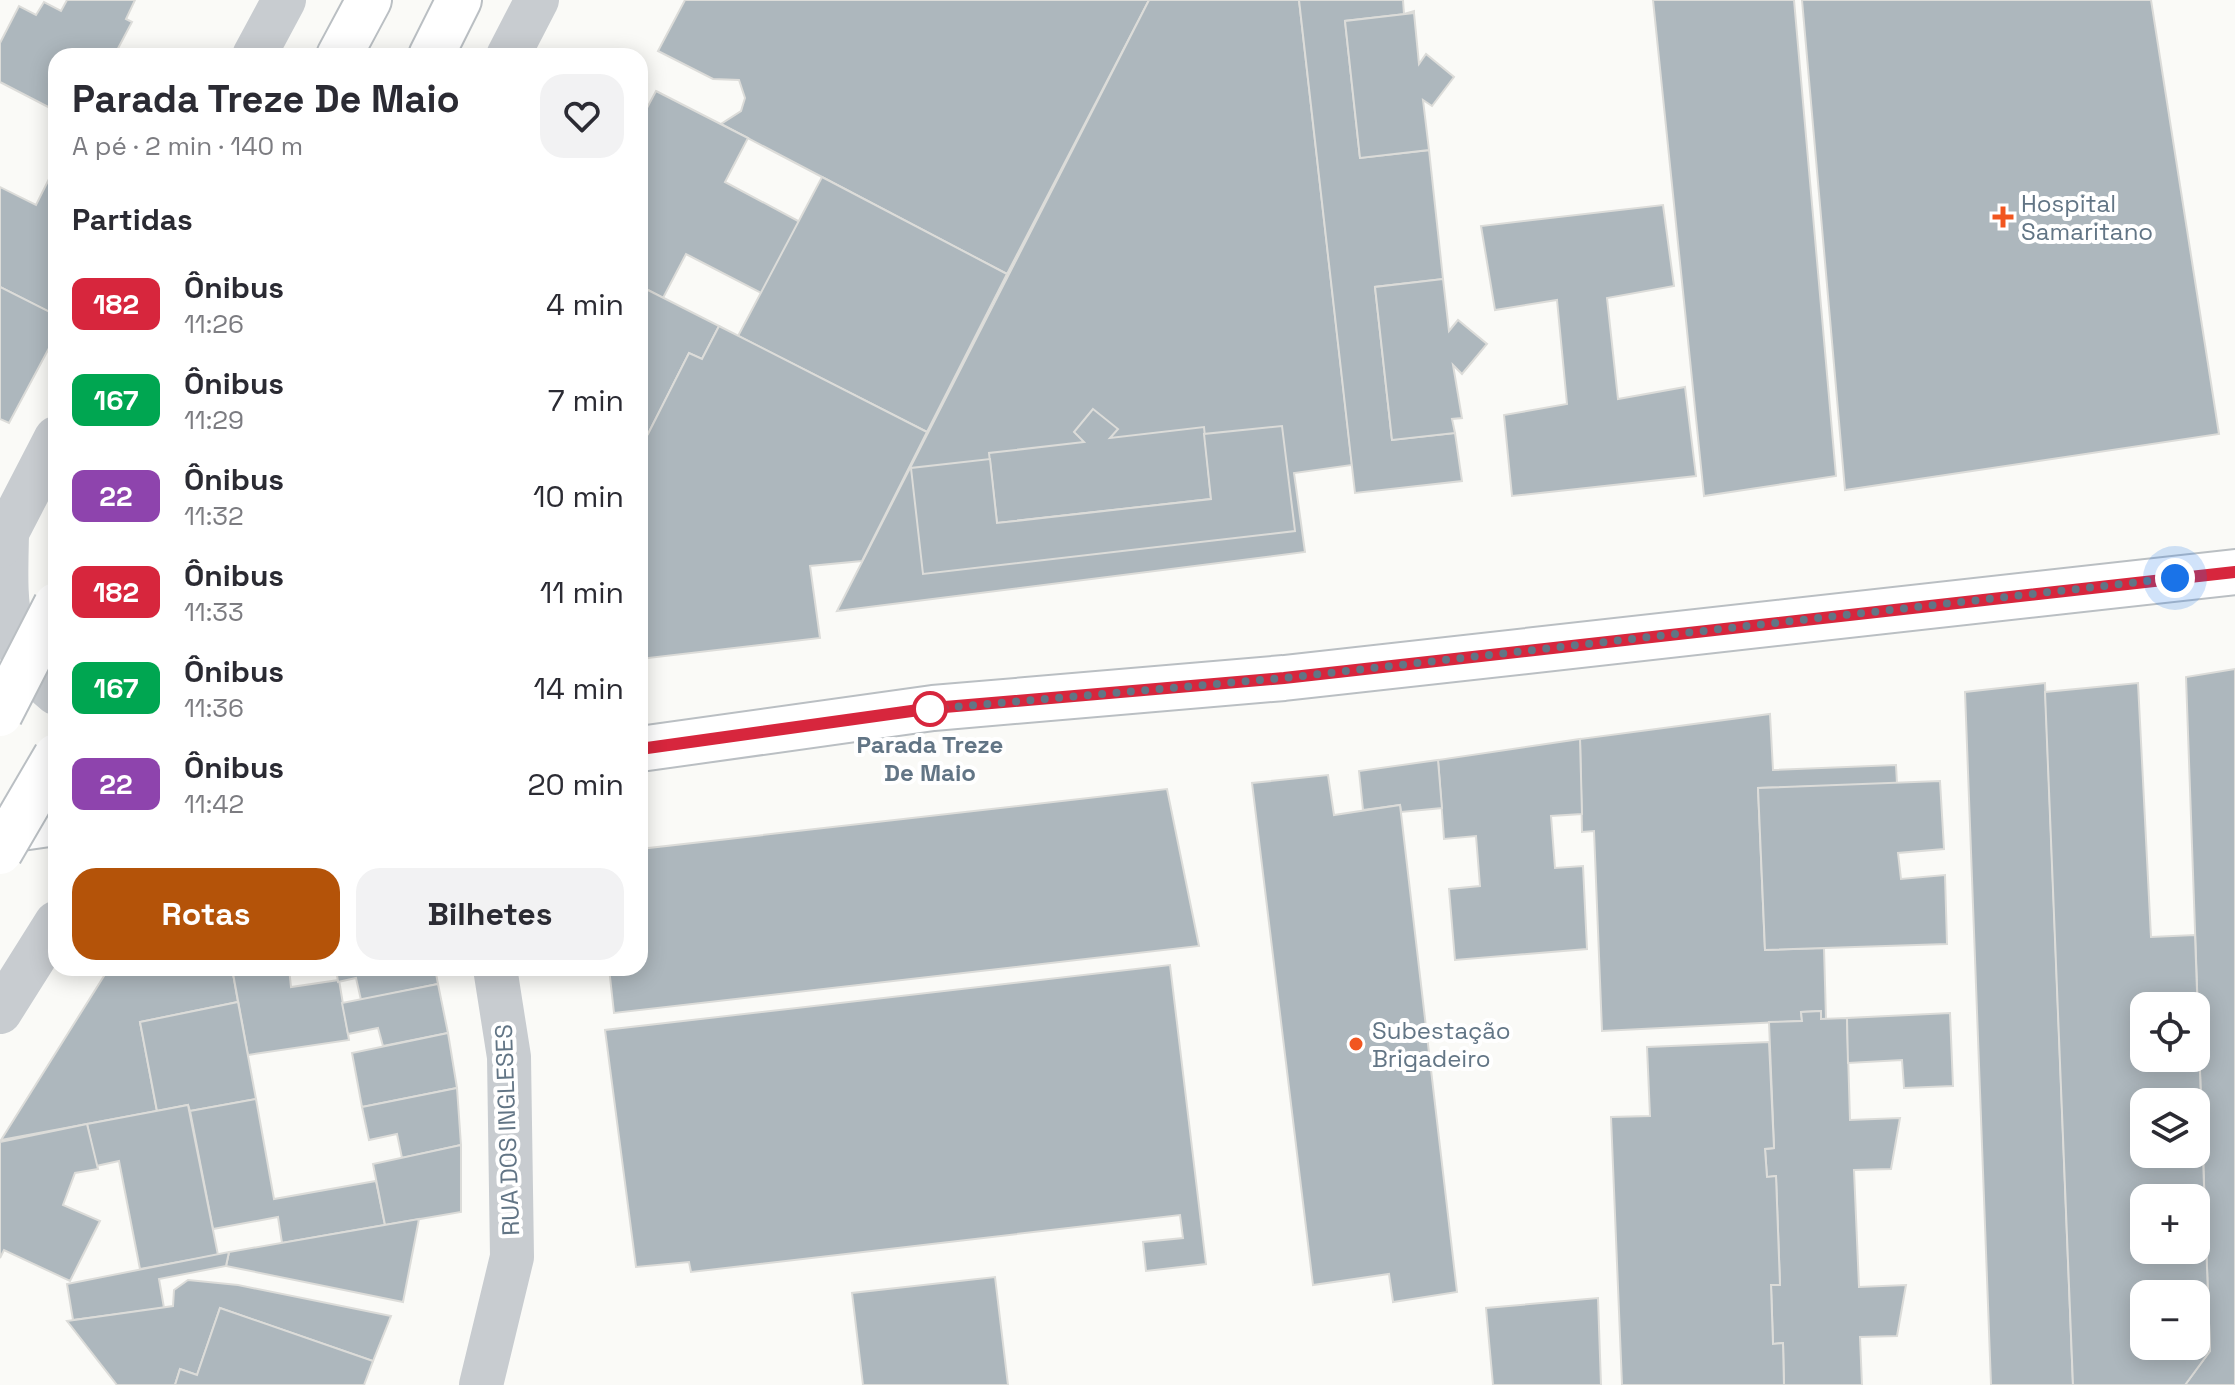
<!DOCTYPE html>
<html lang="pt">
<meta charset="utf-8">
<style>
:root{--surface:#fff;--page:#f2f2f3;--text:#2b2b33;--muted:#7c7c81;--accent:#b45309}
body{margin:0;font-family:"Space Grotesk",sans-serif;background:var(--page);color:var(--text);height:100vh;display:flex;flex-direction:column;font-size:30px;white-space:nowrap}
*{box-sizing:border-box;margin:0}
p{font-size:26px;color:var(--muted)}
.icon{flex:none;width:44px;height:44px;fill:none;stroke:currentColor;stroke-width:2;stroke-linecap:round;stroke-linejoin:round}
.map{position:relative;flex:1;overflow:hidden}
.panel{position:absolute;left:48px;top:48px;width:600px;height:928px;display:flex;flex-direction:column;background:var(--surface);border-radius:24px;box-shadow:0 4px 20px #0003}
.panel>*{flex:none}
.badge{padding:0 16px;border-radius:12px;font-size:28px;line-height:52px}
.fabs{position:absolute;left:2130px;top:992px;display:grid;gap:16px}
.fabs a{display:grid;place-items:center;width:80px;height:80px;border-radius:16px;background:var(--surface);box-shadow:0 4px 20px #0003;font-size:40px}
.you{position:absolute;width:40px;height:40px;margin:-20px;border:6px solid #fff;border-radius:50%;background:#1a73e8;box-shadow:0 0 0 12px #1a73e833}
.map>.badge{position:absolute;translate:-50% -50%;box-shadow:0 0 0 4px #fff}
h2{padding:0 24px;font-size:30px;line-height:72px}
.round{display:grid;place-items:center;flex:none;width:84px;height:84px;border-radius:24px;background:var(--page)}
.head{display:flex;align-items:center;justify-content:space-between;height:136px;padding:0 24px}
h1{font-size:38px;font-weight:700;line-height:60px}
.cta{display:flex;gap:16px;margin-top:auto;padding:16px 24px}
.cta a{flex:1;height:92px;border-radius:24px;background:var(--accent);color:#fff;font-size:32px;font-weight:700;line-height:92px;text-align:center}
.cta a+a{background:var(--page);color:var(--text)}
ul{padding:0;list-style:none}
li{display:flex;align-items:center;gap:24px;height:96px;padding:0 24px}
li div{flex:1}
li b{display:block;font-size:30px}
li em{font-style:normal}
li .badge{min-width:88px;font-weight:700;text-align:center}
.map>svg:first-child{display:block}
.building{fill:#adb7bd;stroke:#dcdcd9;stroke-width:2;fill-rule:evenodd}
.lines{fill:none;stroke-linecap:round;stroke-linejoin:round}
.major-casing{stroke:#babfc3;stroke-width:48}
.minor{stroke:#c8ccd0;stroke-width:44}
.major{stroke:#fff;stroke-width:44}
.major-bridge-casing{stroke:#babfc3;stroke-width:48;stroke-linecap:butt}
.major-bridge{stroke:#fff;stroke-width:44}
.line-casing{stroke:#fff;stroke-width:18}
.line{stroke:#d7263d;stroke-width:12}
.walk{stroke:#627585;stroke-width:8;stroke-dasharray:0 14.4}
.poi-dot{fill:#f15620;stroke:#fff;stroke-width:3}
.stop-dot{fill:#fff;stroke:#d7263d;stroke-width:4}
.labels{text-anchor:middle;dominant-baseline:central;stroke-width:8;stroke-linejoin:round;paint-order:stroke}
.poi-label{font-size:24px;fill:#627585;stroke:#fff;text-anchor:start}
.stop-label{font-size:24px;font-weight:bold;fill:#627585;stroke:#fff}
.street-label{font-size:24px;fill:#627585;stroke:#fff}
</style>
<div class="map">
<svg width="2235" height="1385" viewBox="0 0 2235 1385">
<rect width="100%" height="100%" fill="#fafaf7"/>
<g class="building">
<path d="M 67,0 L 135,0 L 126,19 L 132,22 L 114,56 L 56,56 L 56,111 L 0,82 L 0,43 L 19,6 L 36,15 L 44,2 L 61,11 Z"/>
<path d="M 685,0 L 1149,0 L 1007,274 L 721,124 L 741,111 L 745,98 L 739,80 L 713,79 L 658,51 Z"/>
<path d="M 1149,0 L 1299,0 L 1352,465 L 1294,473 L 1305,552 L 837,611 Z"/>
<path d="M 1299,0 L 1403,0 L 1404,14 L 1414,11 L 1414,13 L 1345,21 L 1360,158 L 1429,150 L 1443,279 L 1375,287 L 1392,440 L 1455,433 L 1462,481 L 1355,493 Z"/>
<path d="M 1653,0 L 1794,0 L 1836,476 L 1704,496 Z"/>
<path d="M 1802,0 L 2151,0 L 2219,434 L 1845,490 Z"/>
<path d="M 1414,13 L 1419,64 L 1426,54 L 1454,77 L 1432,106 L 1423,100 L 1429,150 L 1360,158 L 1345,21 Z"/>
<path d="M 656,91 L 748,138 L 725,182 L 800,222 L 763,294 L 686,254 L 663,298 L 640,286 L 640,121 Z"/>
<path d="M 55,167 L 56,299 L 49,312 L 0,287 L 0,187 L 36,205 Z"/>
<path d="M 822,177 L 1007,274 L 927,432 L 738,336 Z"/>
<path d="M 1663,205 L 1674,286 L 1607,298 L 1618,399 L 1685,387 L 1696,476 L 1512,496 L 1504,415 L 1567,404 L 1557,300 L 1495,310 L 1481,226 Z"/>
<path d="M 1443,279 L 1449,331 L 1458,320 L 1487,344 L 1462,374 L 1453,365 L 1462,418 L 1452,419 L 1455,433 L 1392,440 L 1375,287 Z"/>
<path d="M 640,286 L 719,326 L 702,359 L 689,353 L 648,434 L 640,429 Z"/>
<path d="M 0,287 L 56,315 L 56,335 L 9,423 L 0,419 Z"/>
<path d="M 719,326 L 927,432 L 862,561 L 810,566 L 820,638 L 640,659 L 640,429 L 648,434 L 689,353 L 702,359 Z"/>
<path d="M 1093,409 L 1118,429 L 1110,438 L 1204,427 L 1211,499 L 997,523 L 989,453 L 1084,442 L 1074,432 Z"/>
<path d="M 1282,426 L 1295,531 L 923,574 L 911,468 L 990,459 L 997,523 L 1211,499 L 1204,434 Z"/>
<path d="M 2235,669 L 2235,1385 L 2185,1385 L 2210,1351 L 2186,677 Z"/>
<path d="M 2045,683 L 2073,1385 L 1991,1385 L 1965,692 Z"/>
<path d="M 2138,683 L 2151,937 L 2195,935 L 2210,1351 L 2185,1385 L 2073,1385 L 2045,692 ZM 2144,1006 L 2196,1006 L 2196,1058 L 2144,1058 ZM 2144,1102 L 2196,1102 L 2196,1154 L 2144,1154 ZM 2144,1198 L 2196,1198 L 2196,1250 L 2144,1250 ZM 2144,1294 L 2196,1294 L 2196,1346 L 2144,1346 Z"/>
<path d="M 1770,714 L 1773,770 L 1896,765 L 1897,784 L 1758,788 L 1765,950 L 1824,948 L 1826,1019 L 1821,1019 L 1821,1011 L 1801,1012 L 1802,1021 L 1602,1031 L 1594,831 L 1582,832 L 1580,739 Z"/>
<path d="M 1580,739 L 1582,814 L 1551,816 L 1555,868 L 1583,866 L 1587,949 L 1455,960 L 1449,889 L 1480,886 L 1476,836 L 1444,839 L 1438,760 Z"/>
<path d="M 1438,760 L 1442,808 L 1401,812 L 1400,805 L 1363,810 L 1359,771 Z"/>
<path d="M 1328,775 L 1334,815 L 1400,805 L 1457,1292 L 1393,1302 L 1389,1274 L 1313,1285 L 1252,783 Z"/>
<path d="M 1940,781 L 1944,849 L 1898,853 L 1901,879 L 1945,875 L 1947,944 L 1765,950 L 1758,788 Z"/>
<path d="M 1167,789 L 1199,946 L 614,1013 L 609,968 L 640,968 L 640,849 Z"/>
<path d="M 1170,965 L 1206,1264 L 1146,1271 L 1143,1242 L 1183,1238 L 1180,1215 L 691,1272 L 689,1262 L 636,1267 L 605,1030 Z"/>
<path d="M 109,968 L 232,968 L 238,1002 L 140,1022 L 157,1111 L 1,1140 Z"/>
<path d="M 232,968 L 289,968 L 291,987 L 339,980 L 349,1040 L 248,1055 Z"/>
<path d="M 336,968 L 435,968 L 438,984 L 361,1000 L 356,978 L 338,982 Z"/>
<path d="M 438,984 L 448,1033 L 383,1046 L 378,1028 L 348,1034 L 342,1003 Z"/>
<path d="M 238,1002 L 256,1099 L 190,1111 L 188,1105 L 157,1111 L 140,1022 Z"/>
<path d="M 1821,1011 L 1821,1019 L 1847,1018 L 1850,1120 L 1900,1118 L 1891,1169 L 1854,1170 L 1859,1287 L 1906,1285 L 1897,1336 L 1860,1337 L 1862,1385 L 1784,1385 L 1783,1343 L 1773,1344 L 1771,1285 L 1780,1285 L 1776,1176 L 1767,1177 L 1765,1149 L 1774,1148 L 1769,1022 L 1802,1021 L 1801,1012 Z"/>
<path d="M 1950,1013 L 1953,1086 L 1904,1088 L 1902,1060 L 1848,1063 L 1847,1018 Z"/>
<path d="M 448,1033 L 457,1088 L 362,1107 L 352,1053 Z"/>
<path d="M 1769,1042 L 1774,1148 L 1765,1149 L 1767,1177 L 1776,1176 L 1780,1285 L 1771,1285 L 1773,1344 L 1783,1343 L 1784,1385 L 1622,1385 L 1611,1117 L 1650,1116 L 1647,1047 Z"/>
<path d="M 457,1088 L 461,1145 L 402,1158 L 397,1134 L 369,1140 L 362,1107 Z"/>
<path d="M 256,1099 L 274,1199 L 376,1181 L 385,1225 L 282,1243 L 278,1217 L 213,1229 L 190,1111 Z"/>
<path d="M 188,1105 L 218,1255 L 140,1269 L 119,1161 L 96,1166 L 87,1124 Z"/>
<path d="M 87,1124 L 98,1169 L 75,1173 L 63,1205 L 100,1221 L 70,1281 L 4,1250 L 0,1258 L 0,1142 Z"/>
<path d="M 461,1145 L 461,1212 L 385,1225 L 373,1164 Z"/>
<path d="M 419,1219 L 403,1302 L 226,1266 L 229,1252 Z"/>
<path d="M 229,1252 L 226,1266 L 159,1279 L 164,1308 L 73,1320 L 67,1284 Z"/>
<path d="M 995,1277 L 1008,1385 L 863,1385 L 852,1293 Z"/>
<path d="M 188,1280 L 238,1285 L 391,1316 L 373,1361 L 220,1308 L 197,1375 L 180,1369 L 175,1385 L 117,1385 L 67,1321 L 173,1306 L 174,1290 Z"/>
<path d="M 1598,1298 L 1601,1385 L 1493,1385 L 1486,1308 Z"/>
<path d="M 220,1308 L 373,1361 L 364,1385 L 175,1385 L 180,1369 L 197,1375 Z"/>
</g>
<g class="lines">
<g class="major-casing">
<g id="major">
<path d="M 339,56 L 369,0"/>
<path d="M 431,56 L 459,0"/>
<path d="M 640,749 L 933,708 L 1284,678 L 2235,572"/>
<path d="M 0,831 L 56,823"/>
</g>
</g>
<g class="minor">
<path d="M 254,56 L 284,0"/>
<path d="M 508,56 L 537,0"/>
<path d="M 7,533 C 6,599 0,648 56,693"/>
<path d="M 0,546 L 56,438"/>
<path d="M 0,1012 L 56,923"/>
<path d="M 481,1385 L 512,1257 L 509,1057 L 495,968"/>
</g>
<use href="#major" class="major"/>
<g class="major-bridge-casing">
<g id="major-bridge">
<path d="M 0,714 L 56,605"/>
<path d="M 0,852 L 56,756"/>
</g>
</g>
<use href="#major-bridge" class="major-bridge"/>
</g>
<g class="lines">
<g class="line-casing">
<path id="line" d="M 640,749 L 933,708 L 1284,678 L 2235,572"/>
</g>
<use href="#line" class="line"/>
<path class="walk" d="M 930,709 L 1284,678 L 2175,578"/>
</g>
<g class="poi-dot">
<path d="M1999 205h8v8h8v8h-8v8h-8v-8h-8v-8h8z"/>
<circle cx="1356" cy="1044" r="8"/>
</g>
<circle class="stop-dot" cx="930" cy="709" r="16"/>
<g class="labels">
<g class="poi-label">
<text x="2021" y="203">Hospital<tspan x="2021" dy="28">Samaritano</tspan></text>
<text x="1372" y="1030">Subestação<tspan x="1372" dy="28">Brigadeiro</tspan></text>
</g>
<g class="stop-label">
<text x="930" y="744">Parada Treze<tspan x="930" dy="28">De Maio</tspan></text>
</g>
<g class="street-label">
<text transform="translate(507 1130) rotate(-92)">RUA DOS INGLESES</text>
</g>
</g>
</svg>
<div class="fabs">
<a><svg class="icon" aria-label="locate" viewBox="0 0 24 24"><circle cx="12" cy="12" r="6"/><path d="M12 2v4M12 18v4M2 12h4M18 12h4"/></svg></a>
<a><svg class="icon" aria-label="layers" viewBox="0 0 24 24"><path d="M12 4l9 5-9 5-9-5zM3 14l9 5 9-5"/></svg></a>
<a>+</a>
<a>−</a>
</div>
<div class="you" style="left:2175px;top:578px"></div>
<section class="panel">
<div class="head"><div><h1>Parada Treze De Maio</h1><p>A pé · 2 min · 140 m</p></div><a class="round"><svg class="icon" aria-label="heart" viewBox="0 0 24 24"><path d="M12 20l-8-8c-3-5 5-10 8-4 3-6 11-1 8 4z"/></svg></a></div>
<h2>Partidas</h2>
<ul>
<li><span class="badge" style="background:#d7263d;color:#fff">182</span><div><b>Ônibus</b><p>11:26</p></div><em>4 min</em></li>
<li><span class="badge" style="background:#00a651;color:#fff">167</span><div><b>Ônibus</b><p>11:29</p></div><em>7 min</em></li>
<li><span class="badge" style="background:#8e44ad;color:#fff">22</span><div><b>Ônibus</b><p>11:32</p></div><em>10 min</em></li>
<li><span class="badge" style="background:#d7263d;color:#fff">182</span><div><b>Ônibus</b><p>11:33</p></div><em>11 min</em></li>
<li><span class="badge" style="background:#00a651;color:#fff">167</span><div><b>Ônibus</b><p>11:36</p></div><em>14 min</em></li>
<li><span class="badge" style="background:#8e44ad;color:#fff">22</span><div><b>Ônibus</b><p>11:42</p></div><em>20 min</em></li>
</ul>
<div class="cta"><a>Rotas</a><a>Bilhetes</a></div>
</section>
</div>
